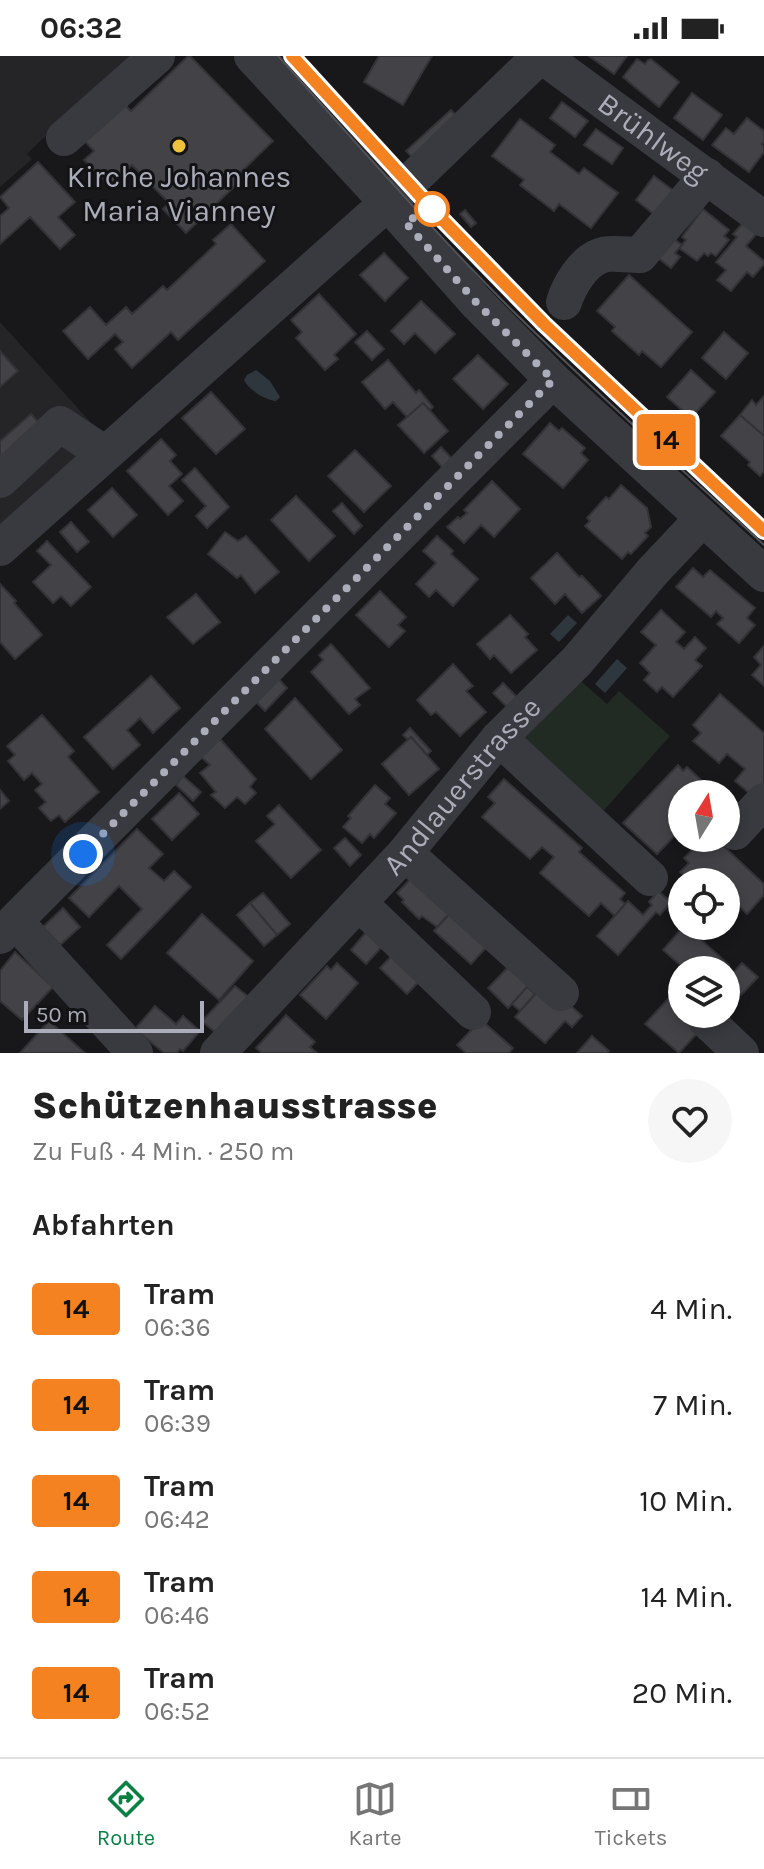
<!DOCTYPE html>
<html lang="de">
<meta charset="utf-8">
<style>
:root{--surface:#fff;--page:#f6f6f6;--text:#222;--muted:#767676;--line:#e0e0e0;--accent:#0b8043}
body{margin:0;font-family:Karla,sans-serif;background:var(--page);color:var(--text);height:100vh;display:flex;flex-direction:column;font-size:30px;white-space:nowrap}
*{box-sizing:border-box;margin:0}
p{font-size:26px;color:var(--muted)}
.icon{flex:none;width:44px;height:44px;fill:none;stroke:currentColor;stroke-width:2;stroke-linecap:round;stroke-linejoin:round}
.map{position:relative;height:997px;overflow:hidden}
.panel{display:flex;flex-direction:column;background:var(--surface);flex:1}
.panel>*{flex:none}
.badge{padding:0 16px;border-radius:6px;font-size:28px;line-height:52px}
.needle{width:52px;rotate:11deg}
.fabs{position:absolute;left:668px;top:724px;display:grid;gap:16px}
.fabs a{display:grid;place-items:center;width:72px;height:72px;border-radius:50%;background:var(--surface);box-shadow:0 4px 12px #0003;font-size:40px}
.scale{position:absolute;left:24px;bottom:20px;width:180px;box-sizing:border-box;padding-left:8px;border:4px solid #abaeba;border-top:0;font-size:22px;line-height:28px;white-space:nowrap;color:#abaeba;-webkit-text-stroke:6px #131315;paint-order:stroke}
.you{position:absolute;width:40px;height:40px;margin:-20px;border:6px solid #fff;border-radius:50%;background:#1a73e8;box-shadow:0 0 0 12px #1a73e833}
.map>.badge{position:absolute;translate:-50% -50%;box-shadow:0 0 0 4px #fff}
h2{padding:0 32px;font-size:30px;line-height:72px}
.round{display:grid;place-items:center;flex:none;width:84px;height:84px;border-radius:42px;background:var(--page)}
.summary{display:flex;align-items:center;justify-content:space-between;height:136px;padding:0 32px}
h1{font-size:38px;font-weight:800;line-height:60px}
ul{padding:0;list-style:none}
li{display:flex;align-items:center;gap:24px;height:96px;padding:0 32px}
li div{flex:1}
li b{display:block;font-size:30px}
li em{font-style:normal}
li .badge{min-width:88px;font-weight:700;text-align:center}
.status{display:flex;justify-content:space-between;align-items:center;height:56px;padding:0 40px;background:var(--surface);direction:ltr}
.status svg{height:22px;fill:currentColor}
.menu{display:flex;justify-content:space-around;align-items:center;height:112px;border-top:2px solid var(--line);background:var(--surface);font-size:22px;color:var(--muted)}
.menu a{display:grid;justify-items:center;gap:4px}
.menu .on{color:var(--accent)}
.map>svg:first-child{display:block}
.built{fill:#252427}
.green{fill:#222a24}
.water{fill:#2e363e}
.building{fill:#434347;stroke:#333236;stroke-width:2}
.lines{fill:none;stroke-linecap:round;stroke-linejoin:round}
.minor{stroke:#393a3f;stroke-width:36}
.tram{stroke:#505258;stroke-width:2}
.line-casing{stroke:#fff;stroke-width:18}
.line{stroke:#f58220;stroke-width:12}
.walk{stroke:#abaeba;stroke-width:8;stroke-dasharray:0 14.4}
.poi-dot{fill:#f0c13b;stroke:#131315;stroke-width:3}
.stop-dot{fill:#fff;stroke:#f58220;stroke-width:4}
.labels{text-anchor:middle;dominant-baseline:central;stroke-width:6;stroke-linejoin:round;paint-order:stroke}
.street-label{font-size:30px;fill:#abaeba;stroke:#131315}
.poi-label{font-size:30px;fill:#abaeba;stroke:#131315}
</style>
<div class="status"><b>06:32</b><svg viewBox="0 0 49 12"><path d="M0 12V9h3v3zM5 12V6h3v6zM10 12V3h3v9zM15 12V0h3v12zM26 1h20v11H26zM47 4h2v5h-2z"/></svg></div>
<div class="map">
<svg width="764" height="997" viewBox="0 0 764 997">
<rect width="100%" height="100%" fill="#18181a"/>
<g class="built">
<path d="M 0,0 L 142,0 L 38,87 L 27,98 L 32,103 L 0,131 Z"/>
<path d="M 260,0 L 305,0 L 409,114 L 391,130 Z"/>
<path d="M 0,266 L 102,379 L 0,469 Z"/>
</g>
<path class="green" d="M 576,621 L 607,648 L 619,635 L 670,680 L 597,762 L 515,688 Z"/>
<g class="water">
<path d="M 256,314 L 270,325 L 280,341 L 276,345 C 265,344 249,334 244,324 L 247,319 Z"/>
<path d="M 568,559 L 577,567 L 559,586 L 550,578 Z"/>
<path d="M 617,603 L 627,612 L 605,637 L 595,628 Z"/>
</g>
<g class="building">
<path d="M 188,0 L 190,0 L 273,85 L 239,118 L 242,123 L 186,177 L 163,153 L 169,147 L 132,109 L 110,130 L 84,104 L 94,95 L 80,80 L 119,43 L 131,55 Z"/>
<path d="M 379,0 L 432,0 L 403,49 L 364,26 Z"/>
<path d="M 589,0 L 627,0 L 614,18 Z"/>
<path d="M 637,3 L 645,8 L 648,4 L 651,3 L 679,26 L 659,51 L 623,21 Z"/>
<path d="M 692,37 L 722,59 L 703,84 L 674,62 Z"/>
<path d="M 562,46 L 588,65 L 575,81 L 550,62 Z"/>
<path d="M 451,54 L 457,61 L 412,101 L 406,95 Z"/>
<path d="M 747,62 L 764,75 L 764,86 L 762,88 L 764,90 L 764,96 L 749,116 L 712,89 L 726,72 L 734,78 Z"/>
<path d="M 520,63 L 555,89 L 550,96 L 579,118 L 584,112 L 618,137 L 591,172 L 559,148 L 554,155 L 520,129 L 524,124 L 492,100 Z"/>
<path d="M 596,73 L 623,92 L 612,108 L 584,89 Z"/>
<path d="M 38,106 L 75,146 L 58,161 L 75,179 L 60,193 L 30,161 L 0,188 L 0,160 L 9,152 L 0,141 Z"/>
<path d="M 654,120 L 679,139 L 660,163 L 636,144 Z"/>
<path d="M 703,153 L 729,174 L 724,180 L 729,184 L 716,200 L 711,197 L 708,200 L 704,197 L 697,205 L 679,192 L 686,184 L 682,181 Z"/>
<path d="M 465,154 L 476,167 L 471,171 L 460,158 Z"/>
<path d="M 744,166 L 757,177 L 746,190 L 764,205 L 764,208 L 753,221 L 747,216 L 731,235 L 717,224 L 726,214 L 716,206 L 737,181 L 733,178 Z"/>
<path d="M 231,168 L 265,205 L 178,284 L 171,276 L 132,312 L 115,293 L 123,286 L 115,278 L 88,303 L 63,275 L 90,251 L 106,269 L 126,251 L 132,258 L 163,230 L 167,234 L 216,188 L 213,184 Z"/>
<path d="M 669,179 L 682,189 L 675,197 L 680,201 L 671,212 L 653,198 Z"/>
<path d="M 384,197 L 408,222 L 385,245 L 360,219 Z"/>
<path d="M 629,219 L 692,276 L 661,311 L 642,295 L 639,299 L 612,275 L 615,271 L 597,255 Z"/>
<path d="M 319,238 L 356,278 L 334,299 L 338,303 L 325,314 L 296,282 L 302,276 L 291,264 Z"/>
<path d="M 421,245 L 455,278 L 435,297 L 415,277 L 404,288 L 391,275 Z"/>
<path d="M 367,275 L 384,293 L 372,304 L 355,286 Z"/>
<path d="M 724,276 L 748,297 L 726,323 L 702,302 Z"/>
<path d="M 0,295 L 18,315 L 0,331 Z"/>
<path d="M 478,299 L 508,328 L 483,353 L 453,323 Z"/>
<path d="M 388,304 L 416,337 L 419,334 L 433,351 L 430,354 L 423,347 L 407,361 L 393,346 L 385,353 L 362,326 Z"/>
<path d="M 691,314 L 715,336 L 691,362 L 667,341 Z"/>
<path d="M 211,336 L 245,373 L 216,398 L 182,362 Z"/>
<path d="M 764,340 L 764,380 L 740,359 L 752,344 L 756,349 Z"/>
<path d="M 423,347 L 448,375 L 424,397 L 398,369 Z"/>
<path d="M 31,358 L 43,371 L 0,410 L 0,385 Z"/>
<path d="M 740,359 L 764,380 L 764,415 L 760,420 L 748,409 L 750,406 L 721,380 Z"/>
<path d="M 550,367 L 559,375 L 562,372 L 585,392 L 581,397 L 588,404 L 563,432 L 523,398 Z"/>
<path d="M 161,383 L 176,399 L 170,405 L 182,418 L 169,430 L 183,445 L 168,459 L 127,415 Z"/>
<path d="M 441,391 L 453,404 L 444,413 L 432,400 Z"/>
<path d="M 355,394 L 391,430 L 364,456 L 328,420 Z"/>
<path d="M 195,412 L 229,451 L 207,472 L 196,460 L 206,450 L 182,424 Z"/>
<path d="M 492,425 L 520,453 L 494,481 L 481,469 L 464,487 L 447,471 L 458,461 L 460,463 L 467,457 L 464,454 Z"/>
<path d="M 621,429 L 647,452 L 651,471 L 645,477 L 648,480 L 631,498 L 628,496 L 622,503 L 585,470 L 590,465 L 587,462 L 606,441 L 609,443 Z"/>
<path d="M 112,432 L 137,459 L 113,481 L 88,454 Z"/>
<path d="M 296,440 L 335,480 L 309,505 L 271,464 Z"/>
<path d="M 342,447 L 362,470 L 354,478 L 333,455 Z"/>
<path d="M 71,466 L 89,486 L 77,496 L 60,476 Z"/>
<path d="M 225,476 L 238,485 L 246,480 L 279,516 L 255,537 L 241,519 L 237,522 L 208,498 Z"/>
<path d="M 437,480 L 453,495 L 451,498 L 478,523 L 453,550 L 436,534 L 429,541 L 416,528 L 436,507 L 423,495 Z"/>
<path d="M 47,485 L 91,531 L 71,550 L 61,540 L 53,547 L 33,526 L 51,509 L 37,495 Z"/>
<path d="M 557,497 L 579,521 L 582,520 L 601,540 L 582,557 L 565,538 L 555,548 L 531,522 Z"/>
<path d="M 693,512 L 703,521 L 710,514 L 755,552 L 747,562 L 755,569 L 739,587 L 717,568 L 723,562 L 716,555 L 711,561 L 676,531 Z"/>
<path d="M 0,528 L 16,545 L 14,547 L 42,579 L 15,603 L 0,586 Z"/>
<path d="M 380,535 L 406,561 L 398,569 L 405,575 L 389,591 L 356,559 Z"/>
<path d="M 196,538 L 220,566 L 193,588 L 167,561 Z"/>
<path d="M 661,554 L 685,576 L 676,586 L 684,593 L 695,581 L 706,592 L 695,604 L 702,610 L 673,641 L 662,631 L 657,636 L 644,624 L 650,617 L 640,607 L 656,589 L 641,576 Z"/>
<path d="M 510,559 L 528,578 L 525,581 L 537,594 L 511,617 L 494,599 L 490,603 L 477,588 Z"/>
<path d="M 331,588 L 370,632 L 355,643 L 360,649 L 349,658 L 311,616 L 323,604 L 319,599 Z"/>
<path d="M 764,590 L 764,630 L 752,619 L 761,609 L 754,601 Z"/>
<path d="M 453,608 L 473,630 L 466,635 L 486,656 L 460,680 L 436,656 L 431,659 L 417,644 Z"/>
<path d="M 275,619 L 287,632 L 265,655 L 252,642 Z"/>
<path d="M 151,620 L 180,652 L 153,677 L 140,662 L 127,674 L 140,689 L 113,713 L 84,681 Z"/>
<path d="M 503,627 L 517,641 L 507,651 L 493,637 Z"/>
<path d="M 720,638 L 764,677 L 764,730 L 754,741 L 735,725 L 745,713 L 727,698 L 719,707 L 693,685 L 701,677 L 693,669 Z"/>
<path d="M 295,642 L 342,694 L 311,723 L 265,673 Z"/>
<path d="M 42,659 L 74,695 L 68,701 L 99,736 L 65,766 L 59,759 L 51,765 L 39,752 L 46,746 L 35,734 L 42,728 L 32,717 L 24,724 L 8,705 L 15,699 L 7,690 Z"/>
<path d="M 410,672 L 431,695 L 427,699 L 411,681 L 408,684 L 403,679 Z"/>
<path d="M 411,681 L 439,713 L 409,739 L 382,708 Z"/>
<path d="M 220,683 L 256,723 L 250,731 L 256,737 L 245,748 L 237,741 L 225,752 L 211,739 L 216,736 L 200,717 L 210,709 L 200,700 Z"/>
<path d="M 678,709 L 683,715 L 687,711 L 715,737 L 682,738 L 682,772 L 657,798 L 623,767 Z"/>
<path d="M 183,720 L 201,736 L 193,745 L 176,729 Z"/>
<path d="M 504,723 L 582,792 L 579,796 L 625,837 L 620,843 L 625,848 L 615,860 L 601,847 L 589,860 L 540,817 L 554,801 L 542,791 L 530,803 L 482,761 L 495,747 L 488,741 Z"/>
<path d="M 375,729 L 390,742 L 385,748 L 396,757 L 374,782 L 370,778 L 362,787 L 343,771 L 351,762 L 348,760 Z"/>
<path d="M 0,734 L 9,745 L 0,753 Z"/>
<path d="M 179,737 L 199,758 L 172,784 L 152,763 Z"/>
<path d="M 279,749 L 321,794 L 291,822 L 256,785 L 275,768 L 267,760 Z"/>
<path d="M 137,773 L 163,798 L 149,812 L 164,825 L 174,815 L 191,831 L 121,903 L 107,889 L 142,853 L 119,830 L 89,861 L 69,842 Z"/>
<path d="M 345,782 L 361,799 L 350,810 L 334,792 Z"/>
<path d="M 704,782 L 715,782 L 764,828 L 764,839 L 747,858 L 740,851 L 730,862 L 726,858 L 726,826 L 691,826 L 680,816 L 689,807 L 684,802 Z"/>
<path d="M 419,814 L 452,855 L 437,871 L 422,860 L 419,863 L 402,846 L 404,844 L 397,837 Z"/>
<path d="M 658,835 L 671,846 L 660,859 L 656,856 L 618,899 L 597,880 L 628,845 L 643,859 L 652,849 L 649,846 Z"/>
<path d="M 263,837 L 290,868 L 277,879 L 250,847 Z"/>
<path d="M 250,847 L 277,879 L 264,890 L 237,859 Z"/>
<path d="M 63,852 L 80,871 L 60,889 L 43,871 Z"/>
<path d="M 452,855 L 494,883 L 471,908 L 434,875 Z"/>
<path d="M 202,858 L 253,905 L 219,944 L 167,897 Z"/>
<path d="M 373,868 L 389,883 L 366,908 L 351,894 Z"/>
<path d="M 684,870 L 686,870 L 729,909 L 724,914 L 686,914 L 663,894 Z"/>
<path d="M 398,893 L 427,917 L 407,938 L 380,912 Z"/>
<path d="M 15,896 L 53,931 L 22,964 L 0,945 L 0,915 Z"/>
<path d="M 516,903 L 536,922 L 508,952 L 488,932 Z"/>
<path d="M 337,907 L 358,927 L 326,963 L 300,939 L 327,910 L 331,914 Z"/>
<path d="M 742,907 L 758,921 L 741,939 L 726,925 Z"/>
<path d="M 235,930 L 250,942 L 217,978 L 202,965 Z"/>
<path d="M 527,931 L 535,938 L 520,955 L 512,948 Z"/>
<path d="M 539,934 L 561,941 L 582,960 L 572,971 L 565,965 L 545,987 L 515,961 Z"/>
<path d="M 669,942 L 682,953 L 682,958 L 687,958 L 702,972 L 679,997 L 645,968 Z"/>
<path d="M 155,950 L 176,968 L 183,960 L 200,975 L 183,995 L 180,993 L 177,997 L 164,997 L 135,973 Z"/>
<path d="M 286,959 L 315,986 L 310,991 L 317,997 L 262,997 L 256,992 Z"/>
<path d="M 481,964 L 513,992 L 509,997 L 466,997 L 457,989 Z"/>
<path d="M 49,965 L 85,997 L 20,997 Z"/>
<path d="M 592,980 L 609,995 L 607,997 L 577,997 Z"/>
</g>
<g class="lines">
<g class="minor">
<path d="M 252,0 L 387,146 L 476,246 L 553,324 L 764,518"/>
<path id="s1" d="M 542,0 L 764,163"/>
<path d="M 64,82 L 157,0"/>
<path d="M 564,246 C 569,230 583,206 600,200 C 608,196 630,199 640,199 L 707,120"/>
<path d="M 0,424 L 60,368 L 105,398"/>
<path d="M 0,492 L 395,140 L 540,0"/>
<path d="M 499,682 L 650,822"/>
<path d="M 726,769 L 735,776 L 764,745"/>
<path d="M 405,797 L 561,937"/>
<path d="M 359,847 L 473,956"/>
<path d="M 16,866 L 135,997"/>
<path d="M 0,880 L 553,324"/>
<path d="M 712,958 L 706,964 L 741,997"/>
<path id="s2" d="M 218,997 L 405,797 L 499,682 L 577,605 L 653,515 L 703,462"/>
</g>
<g class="tram">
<path d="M 278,0 C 357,87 434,177 518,260 C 598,339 682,413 764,489"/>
<path d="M 448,169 L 583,306"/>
</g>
</g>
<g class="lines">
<g class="line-casing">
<path id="line" d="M 292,0 L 432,153 L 544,268 L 764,475"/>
</g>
<use href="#line" class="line"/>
<path class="walk" d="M 83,798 L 553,324 L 476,246 L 405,166 L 432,153"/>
</g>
<circle class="poi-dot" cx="179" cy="90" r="8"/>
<circle class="stop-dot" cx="432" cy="153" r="16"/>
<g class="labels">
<g class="street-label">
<text stroke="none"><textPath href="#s1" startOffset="138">Brühlweg</textPath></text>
<text stroke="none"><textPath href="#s2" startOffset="362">Andlauerstrasse</textPath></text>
</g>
<g class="poi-label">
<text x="179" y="121">Kirche Johannes<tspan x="179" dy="34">Maria Vianney</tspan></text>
</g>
</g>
</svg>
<div class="fabs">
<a><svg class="needle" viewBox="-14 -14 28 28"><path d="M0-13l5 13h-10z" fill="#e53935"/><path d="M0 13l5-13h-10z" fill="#767676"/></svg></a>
<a><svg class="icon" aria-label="locate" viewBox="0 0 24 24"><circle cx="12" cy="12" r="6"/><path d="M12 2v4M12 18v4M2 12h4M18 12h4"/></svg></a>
<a><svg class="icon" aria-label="layers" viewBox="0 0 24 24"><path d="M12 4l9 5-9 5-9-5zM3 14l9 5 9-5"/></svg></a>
</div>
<div class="scale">50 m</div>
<div class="you" style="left:83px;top:798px"></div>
<b class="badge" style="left:666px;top:384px;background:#f58220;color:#111">14</b>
</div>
<section class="panel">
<div class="summary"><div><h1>Schützenhausstrasse</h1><p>Zu Fuß · 4 Min. · 250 m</p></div><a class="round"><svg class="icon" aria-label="heart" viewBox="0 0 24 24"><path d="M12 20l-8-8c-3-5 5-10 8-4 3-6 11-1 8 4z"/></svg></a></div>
<h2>Abfahrten</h2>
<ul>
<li><span class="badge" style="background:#f58220;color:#111">14</span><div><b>Tram</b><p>06:36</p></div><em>4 Min.</em></li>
<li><span class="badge" style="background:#f58220;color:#111">14</span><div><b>Tram</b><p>06:39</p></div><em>7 Min.</em></li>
<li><span class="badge" style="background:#f58220;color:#111">14</span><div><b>Tram</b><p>06:42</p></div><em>10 Min.</em></li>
<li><span class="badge" style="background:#f58220;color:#111">14</span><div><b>Tram</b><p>06:46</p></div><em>14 Min.</em></li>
<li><span class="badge" style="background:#f58220;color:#111">14</span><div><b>Tram</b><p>06:52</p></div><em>20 Min.</em></li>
</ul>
</section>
<nav class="menu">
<a class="on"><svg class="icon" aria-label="directions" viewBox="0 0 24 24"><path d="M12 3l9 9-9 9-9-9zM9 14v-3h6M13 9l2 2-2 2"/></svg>Route</a>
<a><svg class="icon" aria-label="map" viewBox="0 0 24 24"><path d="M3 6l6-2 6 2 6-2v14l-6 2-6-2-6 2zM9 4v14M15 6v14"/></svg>Karte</a>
<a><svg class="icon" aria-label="tickets" viewBox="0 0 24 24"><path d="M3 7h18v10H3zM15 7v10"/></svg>Tickets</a>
</nav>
